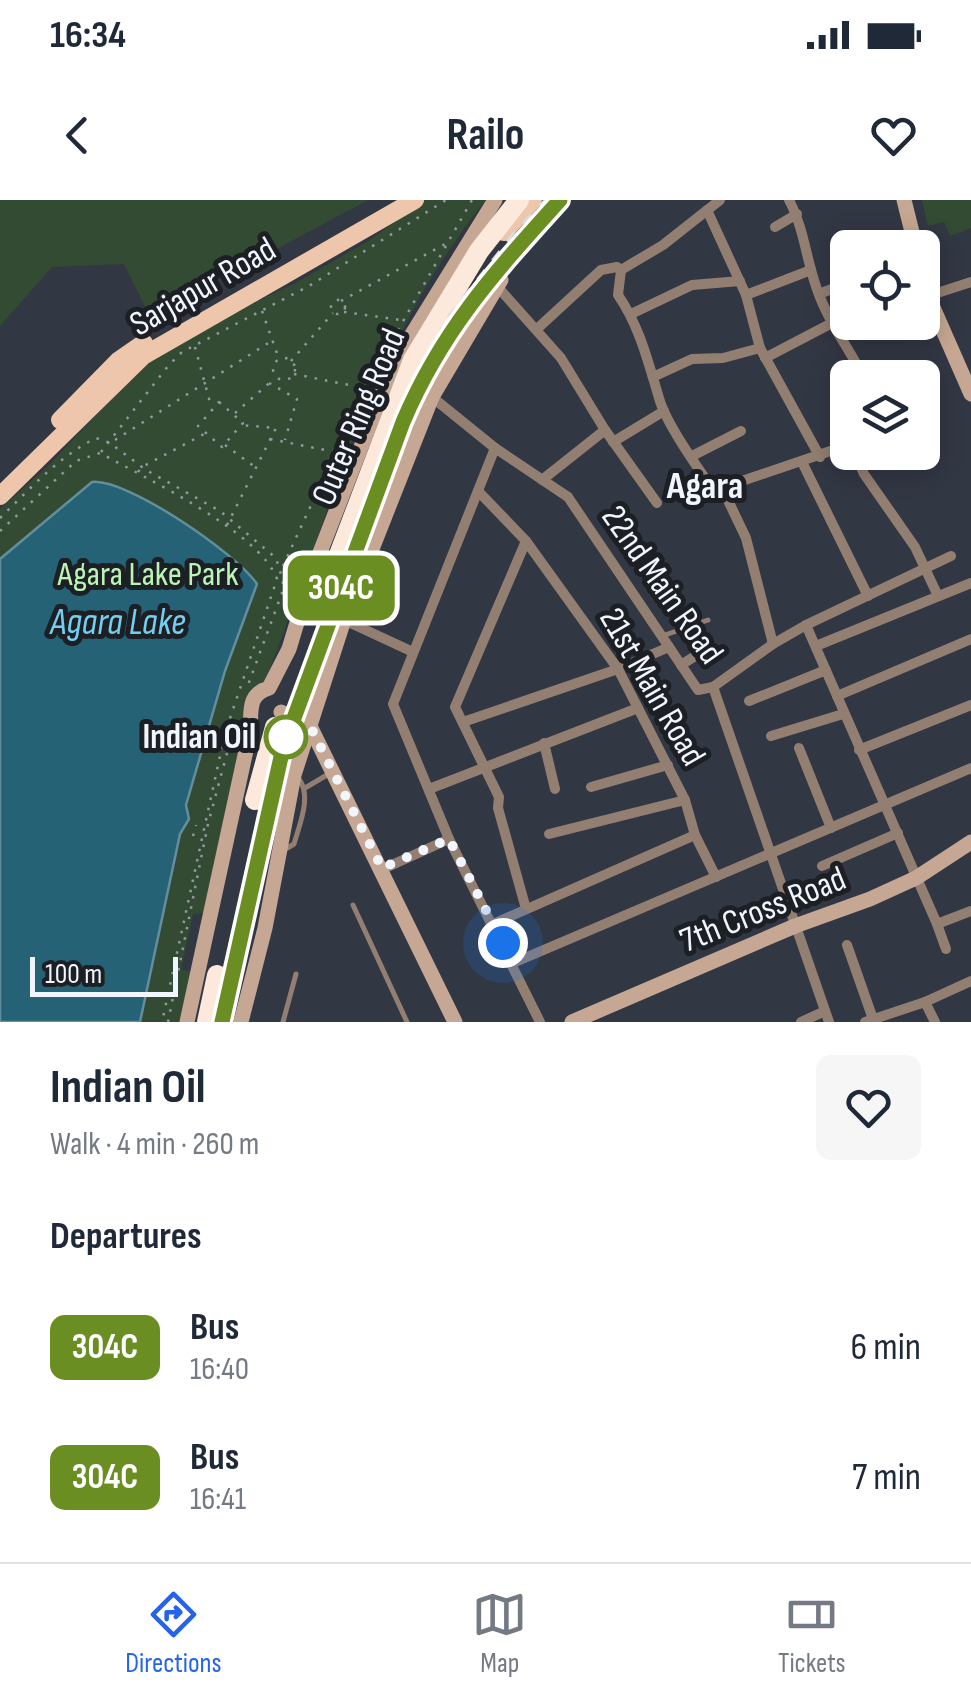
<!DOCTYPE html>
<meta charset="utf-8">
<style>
:root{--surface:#fff;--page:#f6f6f7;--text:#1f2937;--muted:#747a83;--line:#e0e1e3;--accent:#2563eb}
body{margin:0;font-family:"Sofia Sans Condensed",sans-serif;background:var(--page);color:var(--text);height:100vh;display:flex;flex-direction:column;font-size:38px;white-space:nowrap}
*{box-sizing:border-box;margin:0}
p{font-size:32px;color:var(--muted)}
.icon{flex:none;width:55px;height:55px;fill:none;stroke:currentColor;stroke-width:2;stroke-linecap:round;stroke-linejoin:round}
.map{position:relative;height:822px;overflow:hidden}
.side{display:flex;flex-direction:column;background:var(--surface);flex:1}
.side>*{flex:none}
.badge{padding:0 20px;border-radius:15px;font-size:35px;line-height:65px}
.controls{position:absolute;left:830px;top:30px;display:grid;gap:20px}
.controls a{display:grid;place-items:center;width:110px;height:110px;border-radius:15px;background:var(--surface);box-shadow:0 5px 25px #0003;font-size:50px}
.scale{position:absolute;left:30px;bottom:25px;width:148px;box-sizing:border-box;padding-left:10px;border:5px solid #f1f5fd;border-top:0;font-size:28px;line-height:35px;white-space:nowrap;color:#f1f5fd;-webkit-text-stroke:8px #1c1f24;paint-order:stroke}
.you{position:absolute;width:50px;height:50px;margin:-25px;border:8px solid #fff;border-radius:50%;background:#1a73e8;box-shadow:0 0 0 15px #1a73e833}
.map>.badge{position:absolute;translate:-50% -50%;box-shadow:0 0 0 5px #fff}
h2{padding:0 50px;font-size:38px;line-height:90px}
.round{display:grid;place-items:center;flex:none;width:105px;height:105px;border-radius:15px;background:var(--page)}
.summary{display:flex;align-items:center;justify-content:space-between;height:170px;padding:0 50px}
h1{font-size:48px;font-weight:700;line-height:75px}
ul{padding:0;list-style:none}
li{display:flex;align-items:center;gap:30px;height:130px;padding:0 50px}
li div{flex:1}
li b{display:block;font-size:38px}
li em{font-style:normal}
li .badge{min-width:110px;font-weight:700;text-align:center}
.status{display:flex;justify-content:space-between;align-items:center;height:70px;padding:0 50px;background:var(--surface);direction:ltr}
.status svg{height:28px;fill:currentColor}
header{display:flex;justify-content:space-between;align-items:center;height:130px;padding:0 50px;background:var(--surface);font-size:45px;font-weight:700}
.tab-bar{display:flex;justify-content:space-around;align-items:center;height:140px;border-top:2px solid var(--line);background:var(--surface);font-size:28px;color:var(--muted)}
.tab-bar a{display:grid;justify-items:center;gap:5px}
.tab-bar .current{color:var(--accent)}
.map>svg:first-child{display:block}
.green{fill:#344b33}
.water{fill:#266275;stroke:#638e9e;stroke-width:2.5}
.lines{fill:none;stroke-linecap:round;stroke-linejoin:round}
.path{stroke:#9398a2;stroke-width:2.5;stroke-dasharray:2.5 8;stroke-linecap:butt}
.lane{stroke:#937f72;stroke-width:5}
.street{stroke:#937f72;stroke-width:10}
.secondary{stroke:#c6a793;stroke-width:15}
.primary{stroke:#eec6ac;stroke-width:18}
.highway{stroke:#fce9dc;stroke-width:20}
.rail{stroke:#d8dce4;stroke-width:2.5;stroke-dasharray:12 12;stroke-linecap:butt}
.line-casing{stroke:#fff;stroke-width:22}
.line{stroke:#6b8e23;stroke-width:15}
.walk{stroke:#f1f5fd;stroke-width:10;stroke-dasharray:0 18}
.stop-dot{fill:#fff;stroke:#6b8e23;stroke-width:5}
.labels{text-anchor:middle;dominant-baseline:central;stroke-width:10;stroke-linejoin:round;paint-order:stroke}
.street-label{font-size:35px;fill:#f1f5fd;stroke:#1c1f24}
.park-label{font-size:35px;fill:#bcf4b8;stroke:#1c1f24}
.stop-label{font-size:35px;font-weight:bold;fill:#f1f5fd;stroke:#1c1f24;text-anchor:end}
.neighbourhood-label{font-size:38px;font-weight:bold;fill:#f1f5fd;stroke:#1c1f24}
.water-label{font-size:38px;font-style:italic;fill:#73cfef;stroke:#1c1f24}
</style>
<div class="status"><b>16:34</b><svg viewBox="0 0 49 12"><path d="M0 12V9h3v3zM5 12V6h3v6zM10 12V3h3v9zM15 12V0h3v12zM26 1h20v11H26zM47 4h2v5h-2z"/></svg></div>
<header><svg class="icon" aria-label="back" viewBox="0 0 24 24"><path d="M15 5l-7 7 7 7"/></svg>Railo<svg class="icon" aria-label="heart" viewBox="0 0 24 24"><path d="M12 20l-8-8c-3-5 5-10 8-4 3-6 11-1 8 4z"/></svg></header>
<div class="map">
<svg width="971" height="822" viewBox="0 0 971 822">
<rect width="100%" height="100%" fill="#323744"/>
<g class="green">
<path d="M 0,0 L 368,0 L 150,117 L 124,64 L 52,67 L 0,126 Z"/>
<path d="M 425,0 L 486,0 C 373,138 328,319 265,482 C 245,491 240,509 248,529 L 206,713 L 193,714 L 181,770 L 192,771 L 180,822 L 0,822 L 0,309 L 49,265 L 147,161 L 204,126 L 294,84 L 370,40 Z"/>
<path d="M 922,0 L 971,0 L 971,28 L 950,36 L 944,22 L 928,26 Z"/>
</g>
<path class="water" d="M 92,282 C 127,278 237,354 257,384 L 225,471 L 186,605 L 189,619 L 180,634 L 140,822 L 0,822 L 0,359 Z"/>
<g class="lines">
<g class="path">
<circle cx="338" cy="107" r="7"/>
<path d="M 341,101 L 445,44"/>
<path d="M 262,111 L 279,159"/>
<path d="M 344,112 L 401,120"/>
<path d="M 195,147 L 211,206"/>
<circle cx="284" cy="169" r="11"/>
<path d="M 291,161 L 333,113"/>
<path d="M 294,174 L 364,188"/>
<path d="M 269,183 L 297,199 L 285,240"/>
<path d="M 219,202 L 243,223 L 222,247 L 198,226 Z"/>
<path d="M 235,213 L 274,179"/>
<path d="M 270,239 L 345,254"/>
<path d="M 115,240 L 273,140"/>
<path d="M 225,245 L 255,267"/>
<path d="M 101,252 L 168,166 L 182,152 L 309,86 L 446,0"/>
<path d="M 138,272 L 142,267 L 204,234"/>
<path d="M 0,318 C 30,289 58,257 96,238 L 110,243 L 146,270 L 220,311 L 276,358 L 283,381 L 282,393 L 248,485"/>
<path d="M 227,325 L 276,228 L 241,225"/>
<path d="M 0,331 L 76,261 L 100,253 C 145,278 260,332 277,379 L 225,533 L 162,822"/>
<path d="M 283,366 L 365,188 L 472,0"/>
<path d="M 193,636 L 196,625"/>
<path d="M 168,822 L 208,624 L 237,516"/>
</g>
<g class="lane">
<path d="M 665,435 L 708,420"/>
<path d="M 305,588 L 332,572"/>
<path d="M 284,650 L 294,644 C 300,623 313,593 297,577"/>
<path d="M 353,705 L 407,822"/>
<path d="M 283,822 L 296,774"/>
</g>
<g class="street">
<path d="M 789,0 C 805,30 806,61 818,92 C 829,123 849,148 864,178"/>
<path d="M 707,10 L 746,95 L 760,148 L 820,257"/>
<path d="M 775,27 L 797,14"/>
<path d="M 621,70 L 618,95 C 640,127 648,162 659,198 C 666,224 700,271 716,294 L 742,281 L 848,245"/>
<path d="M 621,70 L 663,45 L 720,0"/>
<path d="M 495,84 L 561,158 L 605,230 L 657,303"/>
<path d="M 819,94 L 842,85 L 848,86"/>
<path d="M 746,95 L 811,70"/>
<path d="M 928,96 L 971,82"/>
<path d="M 631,114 L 692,85 L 740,81"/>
<path d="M 538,128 L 601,70 L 617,67 L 621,70"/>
<path d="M 765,158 L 832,123"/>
<path d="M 655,176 L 692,159 L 723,158 L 760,148"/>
<path d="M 432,197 L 495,248 L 568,297 L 698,490 L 713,487 L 829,822"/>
<path d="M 613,242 L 664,211"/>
<path d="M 495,248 L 393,504 L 449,639 L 540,822"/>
<path d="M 854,252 L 864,274 L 915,347 L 938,396"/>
<path d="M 692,256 L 741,231"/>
<path d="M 802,262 L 868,396"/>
<path d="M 542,280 L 605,230"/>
<path d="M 478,291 L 526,341 L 618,469 L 685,600 L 695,635 L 716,677"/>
<path d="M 724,292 L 746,338 L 773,444"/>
<path d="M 526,341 L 455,507 L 499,597 L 498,608 L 526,709"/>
<path d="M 344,420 L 413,452"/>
<path d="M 806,425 L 937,724 L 971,711"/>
<path d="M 816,446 L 971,383"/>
<path d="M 681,465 L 703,451"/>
<path d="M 713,487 L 773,444 L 806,425 L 951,356"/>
<path d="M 837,496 L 971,439"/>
<path d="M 749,501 L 826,470"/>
<path d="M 463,522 L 618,469 L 669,447"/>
<path d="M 771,536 L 843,514"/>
<path d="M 544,543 L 555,589"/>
<path d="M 799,548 L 831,628"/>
<path d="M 859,550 L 971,505"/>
<path d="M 591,587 L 668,565"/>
<path d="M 429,589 L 638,508"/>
<path d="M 549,634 L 685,600"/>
<path d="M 822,666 L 898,633"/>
<path d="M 383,669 L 449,639"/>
<path d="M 493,724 L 695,635"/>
<path d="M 937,724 L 946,749"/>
<path d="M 847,745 L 873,819"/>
<path d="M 513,763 L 971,568"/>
<path d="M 925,802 L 935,822"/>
<path d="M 801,822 L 825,811"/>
<path d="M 865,822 L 925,802 L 971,781"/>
</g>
<g class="secondary">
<path d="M 904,0 L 916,48"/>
<path d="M 922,72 L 928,96 L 971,194"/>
<path d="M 281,512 L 310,526 L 455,822"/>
<path d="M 187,822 L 250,532 C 252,513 246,495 269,488 L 289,449 L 312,373 L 393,165 L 495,0"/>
<path d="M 241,822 L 265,728 L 294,575 L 344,420 L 432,197 L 501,80"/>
<path d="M 572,822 L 795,726 L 870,699 L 916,678 L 971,642"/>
</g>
<g class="primary">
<path d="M 504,32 L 533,0"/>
<path d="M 60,220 L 118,161 L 144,143"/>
<path d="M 0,296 L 143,156 L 415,0"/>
</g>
<g class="highway">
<path d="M 316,415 L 413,160 L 479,51 L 519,0"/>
<path d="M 255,600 L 275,527"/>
<path d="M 207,822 L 217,775"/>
<path d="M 222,822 L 283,547 L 403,222 C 442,131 494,73 560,0"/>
</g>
<path class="rail" d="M 216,822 L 246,679 L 365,310 L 444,122 L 516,30 L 545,0"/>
</g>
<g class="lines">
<g class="line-casing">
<path id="line" d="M 222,822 L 283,548 L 403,222 C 442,130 494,73 560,0"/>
</g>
<use href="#line" class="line"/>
<path class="walk" d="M 286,537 L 307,534 L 310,526 L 382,668 L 449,639 L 503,743"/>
</g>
<circle class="stop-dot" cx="286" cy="537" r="20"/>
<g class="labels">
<g class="street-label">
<text transform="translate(203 87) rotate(-30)">Sarjapur Road</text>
<text transform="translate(359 217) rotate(-67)">Outer Ring Road</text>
<text transform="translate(662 385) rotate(55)">22nd Main Road</text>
<text transform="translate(652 487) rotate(60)">21st Main Road</text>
<text transform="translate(763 710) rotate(-22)">7th Cross Road</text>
</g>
<g class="park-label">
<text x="148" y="374">Agara Lake Park</text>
</g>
<g class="stop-label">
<text x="256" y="537">Indian Oil</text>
</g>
<g class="neighbourhood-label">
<text x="705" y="286">Agara</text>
</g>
<g class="water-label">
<text x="118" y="422">Agara Lake</text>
</g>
</g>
</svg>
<div class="controls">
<a><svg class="icon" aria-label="locate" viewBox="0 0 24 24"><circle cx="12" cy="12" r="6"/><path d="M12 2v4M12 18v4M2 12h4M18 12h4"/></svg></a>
<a><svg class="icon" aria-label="layers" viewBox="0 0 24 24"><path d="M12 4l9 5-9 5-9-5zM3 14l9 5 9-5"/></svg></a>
</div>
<div class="scale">100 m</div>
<div class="you" style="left:503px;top:743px"></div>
<b class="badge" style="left:341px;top:388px;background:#6b8e23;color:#fff">304C</b>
</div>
<section class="side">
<div class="summary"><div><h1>Indian Oil</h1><p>Walk · 4 min · 260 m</p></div><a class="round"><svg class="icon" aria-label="heart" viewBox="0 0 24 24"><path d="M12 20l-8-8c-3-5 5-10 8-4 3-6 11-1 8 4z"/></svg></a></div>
<h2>Departures</h2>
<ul>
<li><span class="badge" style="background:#6b8e23;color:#fff">304C</span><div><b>Bus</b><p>16:40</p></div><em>6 min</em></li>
<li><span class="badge" style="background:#6b8e23;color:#fff">304C</span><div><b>Bus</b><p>16:41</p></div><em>7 min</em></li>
</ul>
</section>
<nav class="tab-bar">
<a class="current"><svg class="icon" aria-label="directions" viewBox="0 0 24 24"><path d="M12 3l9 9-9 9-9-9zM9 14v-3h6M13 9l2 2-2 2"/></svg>Directions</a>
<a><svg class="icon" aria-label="map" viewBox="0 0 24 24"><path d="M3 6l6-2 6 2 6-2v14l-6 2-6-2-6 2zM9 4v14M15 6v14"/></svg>Map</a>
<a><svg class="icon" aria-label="tickets" viewBox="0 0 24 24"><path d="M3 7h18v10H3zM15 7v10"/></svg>Tickets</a>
</nav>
